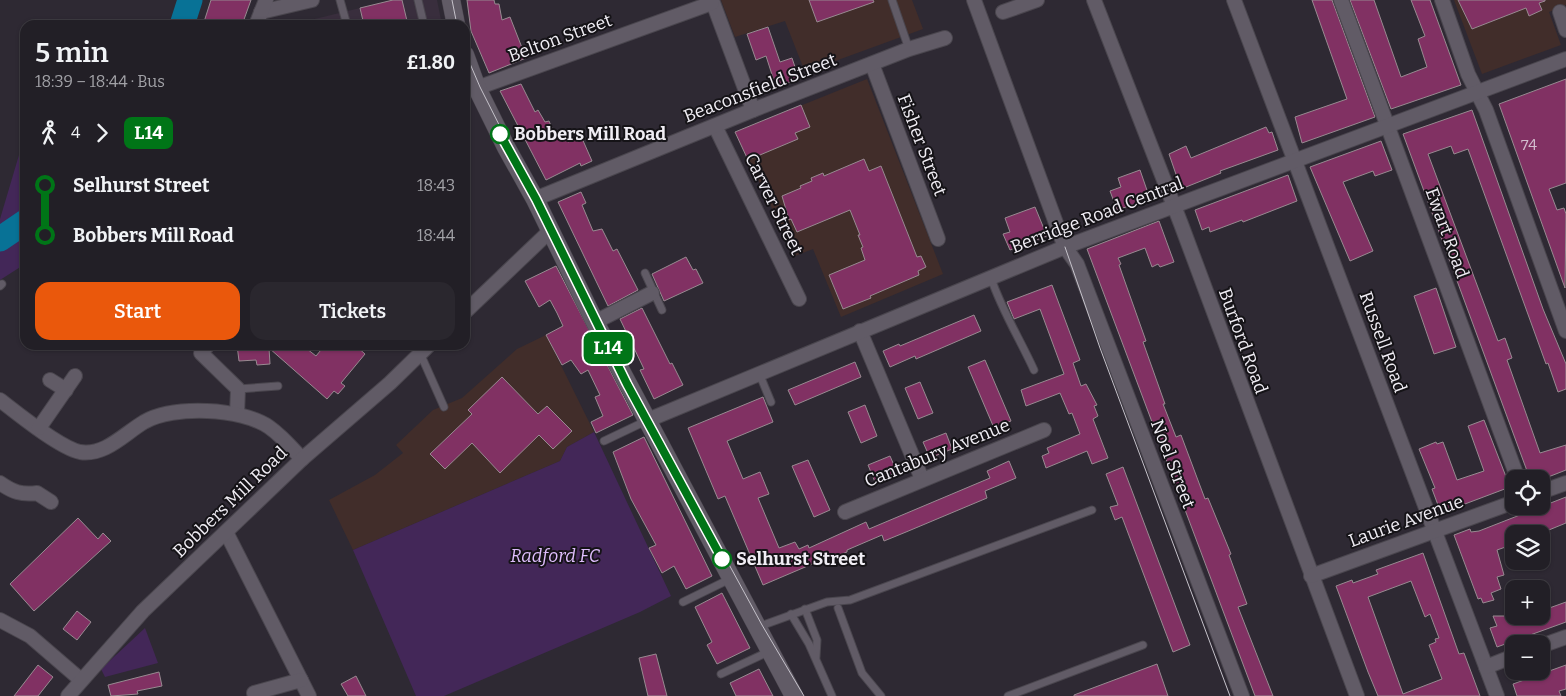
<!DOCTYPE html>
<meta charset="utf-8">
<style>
:root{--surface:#221f26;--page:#2a272e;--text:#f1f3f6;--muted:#a2a2a7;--line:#3f3d43;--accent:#ea580c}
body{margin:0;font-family:Bitter,serif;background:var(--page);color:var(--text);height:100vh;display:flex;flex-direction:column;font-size:19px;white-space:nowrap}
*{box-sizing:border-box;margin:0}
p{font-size:16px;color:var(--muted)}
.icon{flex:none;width:28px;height:28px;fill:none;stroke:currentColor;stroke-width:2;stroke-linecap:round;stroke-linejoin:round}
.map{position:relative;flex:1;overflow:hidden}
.panel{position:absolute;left:20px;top:20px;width:450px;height:330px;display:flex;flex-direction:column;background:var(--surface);border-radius:15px;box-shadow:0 1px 4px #0004,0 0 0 1px var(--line)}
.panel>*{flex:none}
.badge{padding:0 10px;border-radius:8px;font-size:18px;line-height:32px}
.tools{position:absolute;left:1505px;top:470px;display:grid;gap:10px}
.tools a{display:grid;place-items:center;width:45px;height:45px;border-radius:10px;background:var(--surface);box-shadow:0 1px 4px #0004,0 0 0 1px var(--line);font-size:25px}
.map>.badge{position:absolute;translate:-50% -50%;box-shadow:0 0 0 2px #fff}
.legs{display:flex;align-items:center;gap:8px;height:55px;padding:0 15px;font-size:16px}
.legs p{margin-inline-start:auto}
.head{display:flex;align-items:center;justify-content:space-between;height:85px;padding:0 15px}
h1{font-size:28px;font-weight:600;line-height:38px}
.cta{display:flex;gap:10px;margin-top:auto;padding:10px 15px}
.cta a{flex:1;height:58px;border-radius:15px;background:var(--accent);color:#fff;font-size:20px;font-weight:600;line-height:58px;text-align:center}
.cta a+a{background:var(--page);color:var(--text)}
ul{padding:0 15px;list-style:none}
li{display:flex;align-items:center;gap:18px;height:50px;font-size:19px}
li i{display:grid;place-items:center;width:8px;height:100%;margin:0 6px;background:currentColor}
li i::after{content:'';width:12px;height:12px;margin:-6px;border:4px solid;border-radius:50%;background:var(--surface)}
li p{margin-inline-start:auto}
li:first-child i{background:linear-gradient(#0000 50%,currentColor 0)}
li:last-child i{background:linear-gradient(currentColor 50%,#0000 0)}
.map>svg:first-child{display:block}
.industrial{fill:#392e3d}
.education{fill:#412d2a}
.green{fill:#432758}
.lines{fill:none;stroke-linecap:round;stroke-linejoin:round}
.river{stroke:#087296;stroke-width:25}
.building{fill:#813163;stroke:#988a91;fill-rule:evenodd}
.service-casing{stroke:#4a464e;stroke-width:9}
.minor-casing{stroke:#4a464e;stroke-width:16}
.tertiary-casing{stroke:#4a464e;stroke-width:19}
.service{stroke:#615b66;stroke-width:7}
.minor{stroke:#615b66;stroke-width:14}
.tertiary{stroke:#615b66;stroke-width:18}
.tram{stroke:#c6c3cb;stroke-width:1}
.line-1-casing{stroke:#fff;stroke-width:11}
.line-1{stroke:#007517;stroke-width:8}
.stop-1-dot{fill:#fff;stroke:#007517;stroke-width:2.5}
.labels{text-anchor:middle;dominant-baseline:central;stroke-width:4;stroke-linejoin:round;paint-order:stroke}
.number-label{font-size:15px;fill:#d4bed0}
.street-label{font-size:18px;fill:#f0edf4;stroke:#151317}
.stop-label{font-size:18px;font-weight:bold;fill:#f0edf4;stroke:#151317;text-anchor:start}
.park-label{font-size:18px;font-style:italic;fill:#dfbefd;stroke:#151317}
</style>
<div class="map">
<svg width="1566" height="696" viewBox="0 0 1566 696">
<rect width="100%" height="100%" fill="#2e2933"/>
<path class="industrial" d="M 393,0 L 437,0 L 442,25 L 290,25 Z"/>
<g class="education">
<path d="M 721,0 L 912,0 L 923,29 L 805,72 L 785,21 L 735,37 Z"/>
<path d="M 1454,0 L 1566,0 L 1566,5 L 1549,12 L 1561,45 L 1482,74 Z"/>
<path d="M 867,79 L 943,274 L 841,317 L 813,249 L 795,256 L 735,132 Z"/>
<path d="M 546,335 L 594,432 L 567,447 L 560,461 L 353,550 L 329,500 L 375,475 L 403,453 L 396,445 L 433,410 L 462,398 L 517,349 Z"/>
</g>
<g class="green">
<path d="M 25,145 L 25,264 L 0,280 L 0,219 L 19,155 Z"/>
<path d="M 594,432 L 671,596 L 640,612 L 444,696 L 416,696 L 353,550 L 560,461 L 567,447 Z"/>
<path d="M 145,628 L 158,663 L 105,677 L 101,669 Z"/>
</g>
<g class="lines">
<g class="river">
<path d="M 182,25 L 190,0"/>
<path d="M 0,239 L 25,222"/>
</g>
</g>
<g class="building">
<path d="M 211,0 L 251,0 L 242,25 L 203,25 Z"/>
<path d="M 393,0 L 402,0 L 408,25 L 364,25 L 360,8 Z"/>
<path d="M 467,0 L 494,0 L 495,4 L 499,4 L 502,20 L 510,17 L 526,58 L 489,73 L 471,31 Z"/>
<path d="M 809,0 L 873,0 L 874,2 L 817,22 Z"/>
<path d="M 1312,0 L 1332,0 L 1375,117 L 1302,143 L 1295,117 L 1347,99 Z"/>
<path d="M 1350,0 L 1374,0 L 1401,77 L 1427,67 L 1418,39 L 1425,36 L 1411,0 L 1430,0 L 1461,85 L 1391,109 Z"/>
<path d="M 1458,0 L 1545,0 L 1545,1 L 1539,3 L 1542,10 L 1529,16 L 1526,8 L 1472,29 Z"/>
<path d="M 768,27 L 780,62 L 792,58 L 799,79 L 776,87 L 766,56 L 756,60 L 747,34 Z"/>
<path d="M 1566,79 L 1566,183 L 1549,189 L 1557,210 L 1564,208 L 1566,214 L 1565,288 L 1499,104 Z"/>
<path d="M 521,84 L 535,112 L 538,110 L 545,122 L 549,121 L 554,133 L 563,129 L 568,142 L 581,136 L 592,161 L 581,166 L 580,163 L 546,180 L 500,91 Z"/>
<path d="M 801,105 L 810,127 L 795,133 L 798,139 L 748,160 L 735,132 Z"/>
<path d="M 1472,110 L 1543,309 L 1566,364 L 1566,389 L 1558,392 L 1548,363 L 1546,364 L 1468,149 L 1454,154 L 1451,146 L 1428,154 L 1498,341 L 1505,338 L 1512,358 L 1507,360 L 1540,453 L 1566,445 L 1566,470 L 1543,479 L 1530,479 L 1403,134 Z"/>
<path d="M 1266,127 L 1269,133 L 1272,132 L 1278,150 L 1220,171 L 1221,173 L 1181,189 L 1169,154 L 1186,146 L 1191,158 Z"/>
<path d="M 1381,141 L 1392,170 L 1375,176 L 1373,171 L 1343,182 L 1373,251 L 1350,261 L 1310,167 Z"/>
<path d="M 864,159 L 869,171 L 881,166 L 917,257 L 921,256 L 926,267 L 918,271 L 919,275 L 870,296 L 871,298 L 843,309 L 829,275 L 865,260 L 861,248 L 863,247 L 858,235 L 860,235 L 850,210 L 797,232 L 791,219 L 789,220 L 782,196 L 801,188 L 800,186 L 812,181 L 811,178 L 823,173 L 824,176 Z"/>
<path d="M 1140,170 L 1150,199 L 1117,210 L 1110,191 L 1121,187 L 1118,178 Z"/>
<path d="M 1288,175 L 1297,201 L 1243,222 L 1242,220 L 1210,232 L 1209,227 L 1202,230 L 1195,210 Z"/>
<path d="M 581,192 L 586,203 L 582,205 L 593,231 L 602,229 L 613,251 L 617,249 L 638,290 L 608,306 L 558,202 Z"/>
<path d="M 1035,207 L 1047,236 L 1010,250 L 1003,234 L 1010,232 L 1005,218 Z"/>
<path d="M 1159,221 L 1174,262 L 1160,267 L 1158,264 L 1152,267 L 1145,248 L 1118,258 L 1121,264 L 1119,265 L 1146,341 L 1143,342 L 1165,404 L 1163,404 L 1176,437 L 1181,435 L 1205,499 L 1208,498 L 1231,554 L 1229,555 L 1247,604 L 1238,607 L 1273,696 L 1255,696 L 1087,249 Z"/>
<path d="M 686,257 L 693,270 L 696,269 L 703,283 L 664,301 L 652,274 Z"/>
<path d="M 556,266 L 633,415 L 596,433 L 591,422 L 603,416 L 595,397 L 600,395 L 588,370 L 581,374 L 571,360 L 562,365 L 546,335 L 563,326 L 557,313 L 550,300 L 539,307 L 525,281 Z"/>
<path d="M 1052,285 L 1080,360 L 1073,363 L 1081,386 L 1086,384 L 1097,405 L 1094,406 L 1098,416 L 1093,419 L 1108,458 L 1092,464 L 1087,451 L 1046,468 L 1042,456 L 1049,453 L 1047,448 L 1080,434 L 1072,413 L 1069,414 L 1060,393 L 1026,406 L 1021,390 L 1064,374 L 1040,309 L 1014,319 L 1007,302 Z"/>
<path d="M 1436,288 L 1456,347 L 1434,354 L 1414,296 Z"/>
<path d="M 642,308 L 670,364 L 672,363 L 683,385 L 654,399 L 640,370 L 644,369 L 620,319 Z"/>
<path d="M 974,315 L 981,331 L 916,359 L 915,356 L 890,367 L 883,351 L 899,344 L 900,346 Z"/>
<path d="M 237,345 L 302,345 L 316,356 L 325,345 L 355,345 L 365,354 L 341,383 L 345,386 L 338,394 L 334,391 L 327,399 L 269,348 L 270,364 L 257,365 L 256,360 L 239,361 Z"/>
<path d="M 985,360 L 1011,421 L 994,428 L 968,367 Z"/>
<path d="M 855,362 L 861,377 L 795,405 L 788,390 Z"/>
<path d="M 502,377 L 538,414 L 547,406 L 572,431 L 553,449 L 539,435 L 500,473 L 472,443 L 445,469 L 430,454 L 472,414 L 468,410 Z"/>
<path d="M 920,382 L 933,413 L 918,419 L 905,388 Z"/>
<path d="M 763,397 L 773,422 L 727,441 L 743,479 L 760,472 L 769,494 L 758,498 L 779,548 L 795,542 L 799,549 L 808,545 L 809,548 L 866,522 L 869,529 L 990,478 L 987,471 L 1009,461 L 1016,478 L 985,491 L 987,498 L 906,532 L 884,541 L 882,535 L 847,550 L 847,552 L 832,558 L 831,556 L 763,585 L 725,496 L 718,499 L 688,428 Z"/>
<path d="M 865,405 L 877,436 L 861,443 L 848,412 Z"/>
<path d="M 1484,420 L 1510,487 L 1441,513 L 1432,489 L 1435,488 L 1419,449 L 1436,442 L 1437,444 L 1443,442 L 1457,480 L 1484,471 L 1468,426 Z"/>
<path d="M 946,433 L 952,449 L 930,458 L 923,442 Z"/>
<path d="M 644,437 L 712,576 L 686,589 L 674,566 L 662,573 L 649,548 L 656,545 L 631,499 L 613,452 Z"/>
<path d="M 890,456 L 897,472 L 875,482 L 868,465 Z"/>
<path d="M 808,460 L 830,510 L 814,517 L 792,466 Z"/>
<path d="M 1123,467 L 1190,645 L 1173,652 L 1122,517 L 1115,520 L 1110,507 L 1118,505 L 1106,474 Z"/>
<path d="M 1566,497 L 1566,523 L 1539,534 L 1514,534 L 1514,544 L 1497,550 L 1504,575 L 1497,577 L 1501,589 L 1491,593 L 1494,600 L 1483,603 L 1481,598 L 1478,599 L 1454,535 L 1470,529 L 1471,532 L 1479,531 Z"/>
<path d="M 78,518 L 98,539 L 103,533 L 111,541 L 34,611 L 10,584 Z"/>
<path d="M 1423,553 L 1459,654 L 1464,653 L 1480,696 L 1378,696 L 1368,672 L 1336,586 L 1352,580 L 1353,583 L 1378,574 L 1376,570 ZM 1411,581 L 1425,617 L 1430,614 L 1439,638 L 1435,639 L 1436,642 L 1429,645 L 1442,679 L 1403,694 L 1368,597 Z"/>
<path d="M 722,593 L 750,648 L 717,664 L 707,645 L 712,642 L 695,607 Z"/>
<path d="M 1566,602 L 1566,622 L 1497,647 L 1490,628 L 1497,626 L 1493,616 L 1541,616 L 1541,611 Z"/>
<path d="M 77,611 L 91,622 L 77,640 L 63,629 Z"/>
<path d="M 656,654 L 667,696 L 648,696 L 639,658 Z"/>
<path d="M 1157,664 L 1168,696 L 1074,696 L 1074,695 Z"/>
<path d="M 38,665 L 53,677 L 38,696 L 14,696 Z"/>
<path d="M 1566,665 L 1566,689 L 1559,691 L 1561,696 L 1517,696 L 1513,684 Z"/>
<path d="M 759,669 L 773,696 L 736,696 L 730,683 Z"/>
<path d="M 159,672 L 162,686 L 137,691 L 138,694 L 111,696 L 108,685 Z"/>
<path d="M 356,676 L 366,696 L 348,696 L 341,684 Z"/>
</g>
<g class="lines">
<g class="service-casing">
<g id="service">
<path d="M 340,0 L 347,25"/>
<path d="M 418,0 L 424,25"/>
<path d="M 892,0 L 909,49"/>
<path d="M 645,273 L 662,310"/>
<path d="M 991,278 C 1002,311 1020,339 1034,370"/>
<path d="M 0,286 L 2,284"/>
<path d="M 420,353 L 444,407"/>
<path d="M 759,373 L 771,402"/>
<path d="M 238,389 L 278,386"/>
<path d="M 604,441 L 646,421"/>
<path d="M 683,602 L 732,578"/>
<path d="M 838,608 L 862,673 L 881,696"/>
<path d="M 805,609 L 817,640 L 816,657"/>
<path d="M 791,614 L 809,644 L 832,696"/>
<path d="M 758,627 L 827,602 L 850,600 L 1092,510"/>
<path d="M 721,674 L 770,651"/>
<path d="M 1008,696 L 1143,645"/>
</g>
</g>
<g class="minor-casing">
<g id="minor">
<path d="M 712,0 L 753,110"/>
<path d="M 974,0 L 1060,234 L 1065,247 L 1077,264 L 1242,696"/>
<path d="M 1094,0 L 1181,224 L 1357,696"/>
<path d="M 1234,0 L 1497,696"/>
<path d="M 1341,0 L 1518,479"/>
<path d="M 1442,0 L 1468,74 L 1486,110 L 1566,331"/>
<path d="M 261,12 L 312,0"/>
<path d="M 1003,12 L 1037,0"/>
<path d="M 1560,12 L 1566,30"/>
<path d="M 256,25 L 266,0"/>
<path d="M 872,64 L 938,239"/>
<path d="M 477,88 L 712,3"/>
<path d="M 715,126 L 799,299"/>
<path d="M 535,199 L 753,110 L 909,49 L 945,38"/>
<path d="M 465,312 L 551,230"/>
<path d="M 595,322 L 652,293"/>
<path d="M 860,331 L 922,479"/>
<path d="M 208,345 L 201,353 L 238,389 L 237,414"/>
<path d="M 50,380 L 66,390"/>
<path d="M 0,400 C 18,414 60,448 80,452 C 105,456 124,434 144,422 C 174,405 241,408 269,427 C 282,436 292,448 302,459"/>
<path d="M 648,420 L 1065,247 L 1566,59"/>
<path d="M 39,428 L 75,376"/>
<path d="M 0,483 C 13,492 21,495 37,493 L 51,502"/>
<path d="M 1541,492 L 1566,483"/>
<path d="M 845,512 L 1044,430"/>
<path d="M 226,532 L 309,696"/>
<path d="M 1311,576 L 1514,502"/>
<path d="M 0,620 L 30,636 L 81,680"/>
<path d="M 1541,646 L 1566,637"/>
<path d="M 1486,667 L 1514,656"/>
<path d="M 254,693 L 301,680"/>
<path d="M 68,696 L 143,611 L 302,459 L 390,383 L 429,345"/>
</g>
</g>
<g class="tertiary-casing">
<g id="tertiary">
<path d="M 451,0 L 456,25"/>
<path d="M 465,55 L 477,88 L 506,147 L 535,199 L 595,322 L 794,696"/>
</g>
</g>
<use href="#service" class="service"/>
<use href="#minor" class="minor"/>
<use href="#tertiary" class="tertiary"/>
<g class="tram">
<path d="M 452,0 L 457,25"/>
<path d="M 465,52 L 480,87 L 623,370 L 762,625 L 804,696"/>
<path d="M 1065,247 L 1100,348 L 1230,696"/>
</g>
</g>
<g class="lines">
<g class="line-1-casing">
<path id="line-1" d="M 500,134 L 536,199 L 627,384 L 722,559"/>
</g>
<use href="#line-1" class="line-1"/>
</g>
<g class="stop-1-dot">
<circle cx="500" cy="134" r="9"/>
<circle cx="722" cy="559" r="9"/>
</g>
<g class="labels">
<g class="number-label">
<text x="1529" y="145">74</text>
</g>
<g class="street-label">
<text transform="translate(560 38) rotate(-20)">Belton Street</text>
<text transform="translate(760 88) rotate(-21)">Beaconsfield Street</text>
<text transform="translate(922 145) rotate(69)">Fisher Street</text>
<text transform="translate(774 204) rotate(64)">Carver Street</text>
<text transform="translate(1097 215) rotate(-21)">Berridge Road Central</text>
<text transform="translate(1447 233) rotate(70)">Ewart Road</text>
<text transform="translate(1243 341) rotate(70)">Burford Road</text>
<text transform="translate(1383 342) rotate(70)">Russell Road</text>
<text transform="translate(937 453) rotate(-22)">Cantabury Avenue</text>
<text transform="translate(1173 464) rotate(69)">Noel Street</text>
<text transform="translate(230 502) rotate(-44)">Bobbers Mill Road</text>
<text transform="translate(1406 521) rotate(-20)">Laurie Avenue</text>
</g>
<g class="stop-label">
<text x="514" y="134">Bobbers Mill Road</text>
<text x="736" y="559">Selhurst Street</text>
</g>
<g class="park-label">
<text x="555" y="556">Radford FC</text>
</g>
</g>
</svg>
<div class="tools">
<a><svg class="icon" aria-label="locate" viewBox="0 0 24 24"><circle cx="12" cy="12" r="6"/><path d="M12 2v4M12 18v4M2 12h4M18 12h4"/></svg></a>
<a><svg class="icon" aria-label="layers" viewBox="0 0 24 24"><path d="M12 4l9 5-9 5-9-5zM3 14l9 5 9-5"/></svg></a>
<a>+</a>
<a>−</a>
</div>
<b class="badge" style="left:608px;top:348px;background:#007517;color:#fff">L14</b>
<section class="panel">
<div class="head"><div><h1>5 min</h1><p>18:39 – 18:44 · Bus</p></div><b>£1.80</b></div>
<div class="legs"><svg class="icon" aria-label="walk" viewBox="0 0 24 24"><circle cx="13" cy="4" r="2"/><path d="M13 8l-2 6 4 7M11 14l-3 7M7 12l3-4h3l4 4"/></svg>4<svg class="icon" aria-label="forward" viewBox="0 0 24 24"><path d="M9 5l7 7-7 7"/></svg><b class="badge" style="background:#007517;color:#fff">L14</b></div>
<ul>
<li><i style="color:#007517"></i><b>Selhurst Street</b><p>18:43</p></li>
<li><i style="color:#007517"></i><b>Bobbers Mill Road</b><p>18:44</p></li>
</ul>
<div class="cta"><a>Start</a><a>Tickets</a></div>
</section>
</div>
